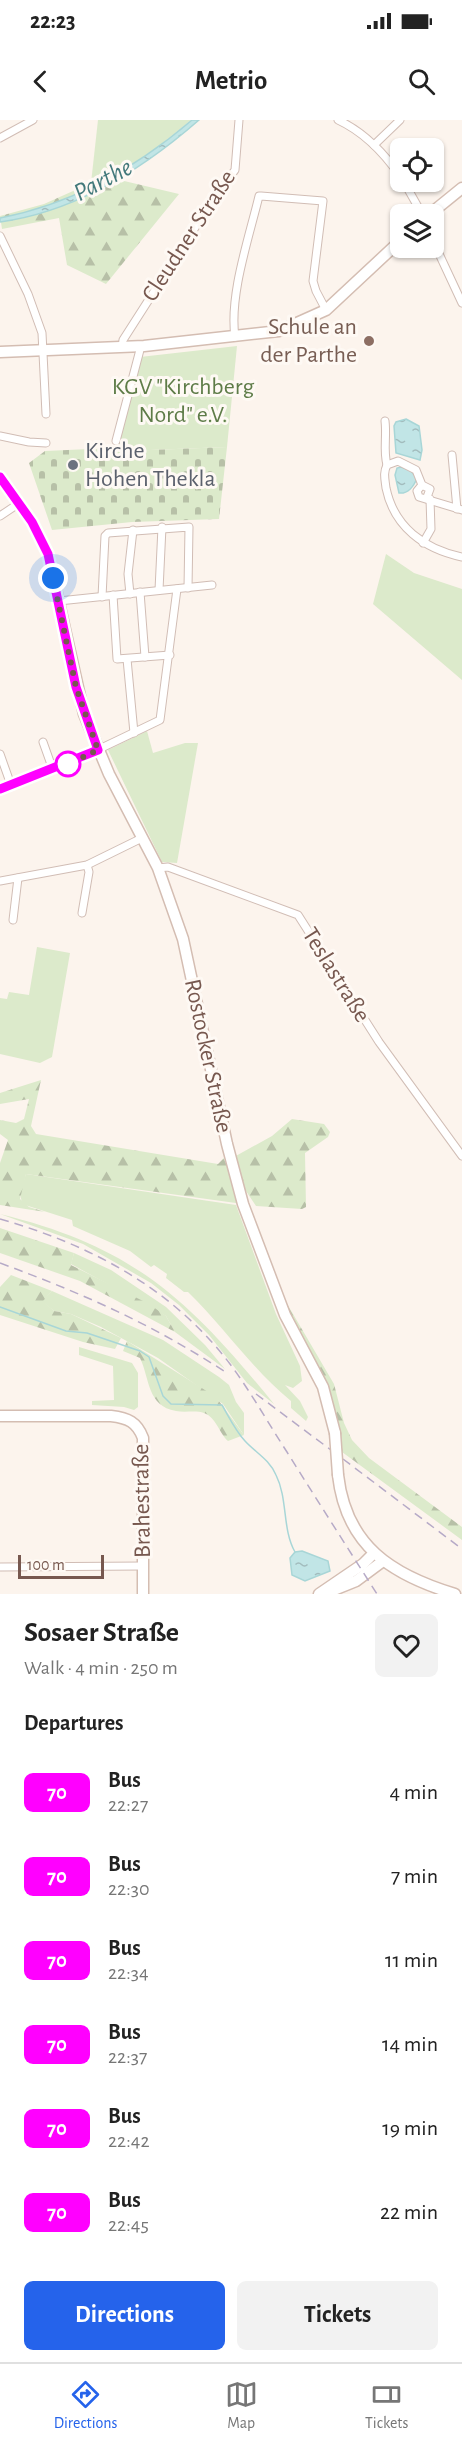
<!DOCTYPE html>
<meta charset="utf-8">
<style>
:root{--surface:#fff;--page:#f2f2f2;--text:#222;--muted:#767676;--line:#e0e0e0;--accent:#2563eb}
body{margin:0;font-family:"Alegreya Sans",sans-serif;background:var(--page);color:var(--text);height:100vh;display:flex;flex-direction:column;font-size:22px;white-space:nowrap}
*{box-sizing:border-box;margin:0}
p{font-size:20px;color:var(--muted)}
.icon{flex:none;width:33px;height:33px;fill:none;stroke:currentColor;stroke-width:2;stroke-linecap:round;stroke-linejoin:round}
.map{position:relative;height:1474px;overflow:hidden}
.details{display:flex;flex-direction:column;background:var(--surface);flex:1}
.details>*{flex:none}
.badge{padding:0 12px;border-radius:9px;font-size:21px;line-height:39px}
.buttons{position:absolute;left:390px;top:18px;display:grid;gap:12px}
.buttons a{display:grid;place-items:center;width:54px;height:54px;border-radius:9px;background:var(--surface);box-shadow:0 2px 4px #0004;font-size:30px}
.scale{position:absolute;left:18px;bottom:15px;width:86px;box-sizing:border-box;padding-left:6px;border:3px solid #77584f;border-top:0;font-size:16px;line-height:21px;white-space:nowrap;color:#77584f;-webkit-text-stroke:4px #fef9f4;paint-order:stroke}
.you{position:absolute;width:30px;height:30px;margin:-15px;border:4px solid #fff;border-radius:50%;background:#1a73e8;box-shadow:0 0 0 9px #1a73e833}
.map>.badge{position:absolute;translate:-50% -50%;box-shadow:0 0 0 3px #fff}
h2{padding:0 24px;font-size:22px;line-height:54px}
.round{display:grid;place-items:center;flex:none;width:63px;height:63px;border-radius:9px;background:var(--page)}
.head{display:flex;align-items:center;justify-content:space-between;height:102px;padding:0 24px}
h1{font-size:28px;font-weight:600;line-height:45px}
.button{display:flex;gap:12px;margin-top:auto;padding:12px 24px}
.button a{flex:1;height:69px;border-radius:9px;background:var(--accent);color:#fff;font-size:24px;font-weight:600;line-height:69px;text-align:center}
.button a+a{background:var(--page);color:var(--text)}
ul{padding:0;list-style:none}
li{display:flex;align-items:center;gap:18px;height:84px;padding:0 24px}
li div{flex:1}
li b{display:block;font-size:22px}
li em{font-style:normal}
li .badge{min-width:66px;font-weight:700;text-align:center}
.status{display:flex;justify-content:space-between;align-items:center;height:42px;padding:0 30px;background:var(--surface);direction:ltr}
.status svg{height:16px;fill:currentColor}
header{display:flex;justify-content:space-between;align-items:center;height:78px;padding:0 24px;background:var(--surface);font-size:27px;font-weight:600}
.tab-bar{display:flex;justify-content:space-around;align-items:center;height:84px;border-top:2px solid var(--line);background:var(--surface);font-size:16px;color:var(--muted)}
.tab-bar a{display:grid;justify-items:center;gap:3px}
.tab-bar .current{color:var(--accent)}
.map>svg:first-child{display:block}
.green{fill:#dceacb}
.forest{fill:url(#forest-firs)}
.cemetery{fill:url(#cemetery-stones)}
.water{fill:url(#water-ripples);stroke:#a8d6d7;stroke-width:1.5}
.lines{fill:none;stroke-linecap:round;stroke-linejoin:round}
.stream{stroke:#a8d6d7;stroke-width:1.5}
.street-casing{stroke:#d1bdb5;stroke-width:9}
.secondary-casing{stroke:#d4bdb2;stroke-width:13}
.street{stroke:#fff;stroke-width:7}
.secondary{stroke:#fff;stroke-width:10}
.rail{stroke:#b6aac7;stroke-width:1.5;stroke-dasharray:9 6;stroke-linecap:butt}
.secondary-bridge-casing{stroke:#d4bdb2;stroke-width:13;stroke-linecap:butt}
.secondary-bridge{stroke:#fff;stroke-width:10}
.line-casing{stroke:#fff;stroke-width:14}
.line{stroke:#f0f;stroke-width:9}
.walk{stroke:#77584f;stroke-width:6;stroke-dasharray:0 10.8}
.education-dot{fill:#8d6e63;stroke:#fef9f4;stroke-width:2}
.worship-dot{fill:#6b7280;stroke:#fef9f4;stroke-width:2}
.stop-dot{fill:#fff;stroke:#f0f;stroke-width:3}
.labels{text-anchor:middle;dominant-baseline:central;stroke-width:6;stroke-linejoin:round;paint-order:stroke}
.street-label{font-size:24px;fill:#77584f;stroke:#fef9f4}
.education-label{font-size:24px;fill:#785e54;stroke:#fef9f4;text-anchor:end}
.park-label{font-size:24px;fill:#5e7c48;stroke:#fef9f4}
.worship-label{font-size:24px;fill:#5b616d;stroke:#fef9f4;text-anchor:start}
.water-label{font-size:26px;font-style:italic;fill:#43797b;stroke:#fef9f4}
</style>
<div class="status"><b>22:23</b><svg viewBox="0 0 49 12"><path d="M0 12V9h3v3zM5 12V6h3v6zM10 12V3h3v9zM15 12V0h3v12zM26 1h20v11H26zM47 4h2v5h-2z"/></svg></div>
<header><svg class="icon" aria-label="back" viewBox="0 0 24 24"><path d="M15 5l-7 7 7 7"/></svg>Metrio<svg class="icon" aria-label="search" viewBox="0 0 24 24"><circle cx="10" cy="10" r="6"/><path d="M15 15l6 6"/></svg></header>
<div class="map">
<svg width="462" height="1474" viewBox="0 0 462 1474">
<defs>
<pattern id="forest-firs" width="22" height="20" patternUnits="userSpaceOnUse" patternTransform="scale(1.5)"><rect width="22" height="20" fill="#dceacb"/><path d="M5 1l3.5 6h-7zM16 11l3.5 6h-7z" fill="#b7c0a7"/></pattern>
<pattern id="cemetery-stones" width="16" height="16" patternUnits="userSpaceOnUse" patternTransform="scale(1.5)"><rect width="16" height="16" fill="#dceacb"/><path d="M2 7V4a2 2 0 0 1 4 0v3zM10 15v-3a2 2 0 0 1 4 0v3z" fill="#b7c0a7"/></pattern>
<pattern id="water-ripples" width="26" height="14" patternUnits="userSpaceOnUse" patternTransform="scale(1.5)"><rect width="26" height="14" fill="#c1e5e6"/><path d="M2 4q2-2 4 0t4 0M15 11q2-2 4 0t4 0" fill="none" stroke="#a2bcbd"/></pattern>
</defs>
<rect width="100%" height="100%" fill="#fcf4ed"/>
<g class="green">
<path d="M 98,0 L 191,0 L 149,34 L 93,67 L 91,63 Z"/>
<path d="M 237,226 L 227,327 L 125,331 L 118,328 L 140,237 Z"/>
<path d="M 386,434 L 414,453 L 462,469 L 462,560 L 373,484 Z"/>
<path d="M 147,611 L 153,633 L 185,623 L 198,623 L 177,743 L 162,742 L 108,630 Z"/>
<path d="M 37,827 L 70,833 L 52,937 L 40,943 L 0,934 L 0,878 L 7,879 L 9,872 L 29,875 Z"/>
<path d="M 26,1054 L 236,1085 L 276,1194 L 300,1246 L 302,1261 L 293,1268 L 285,1265 L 300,1281 L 308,1297 L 306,1301 L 291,1288 L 291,1281 C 252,1249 224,1207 188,1172 L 184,1172 L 166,1158 L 167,1154 L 154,1145 L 151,1147 L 130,1131 L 73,1106 L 72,1100 L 22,1084 L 20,1072 Z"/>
<path d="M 0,1094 C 135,1127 189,1180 274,1284 L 247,1263 L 209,1215 L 179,1185 L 151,1163 L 83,1124 Z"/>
<path d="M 74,1133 L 111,1150 L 166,1187 L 205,1225 L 225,1249 L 175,1212 L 166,1196 L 71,1144 Z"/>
<path d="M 52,1171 L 163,1220 L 219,1257 L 229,1265 L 236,1282 L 244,1293 L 244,1315 L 223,1284 L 158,1238 L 101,1207 L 71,1194 L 54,1191 L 42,1181 Z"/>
<path d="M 79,1227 L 132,1243 L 138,1253 L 138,1287 L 134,1290 L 124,1287 L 92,1285 L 92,1281 L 114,1280 L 113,1246 L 79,1235 Z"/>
</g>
<g class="forest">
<path d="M 120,60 L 179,74 L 106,164 L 67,145 L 59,98 L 2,109 L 0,96 L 44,84 L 91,63 L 96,72 Z"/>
<path d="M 41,960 L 31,1006 L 36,1014 L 218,1044 L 224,1038 L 243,1084 L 26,1054 L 20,1079 L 29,1087 L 45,1092 L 0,1085 L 0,1043 L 8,1020 L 0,1014 L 0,1000 L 16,1003 L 24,999 L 29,979 L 0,984 L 0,973 Z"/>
<path d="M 292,999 L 324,1004 L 330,1012 L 328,1017 L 305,1033 L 306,1087 L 302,1089 L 256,1086 L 240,1062 L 234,1037 L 272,1016 Z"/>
<path d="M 0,1108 L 74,1133 L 71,1145 L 149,1184 L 166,1196 L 175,1212 L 80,1161 L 0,1133 Z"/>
<path d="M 11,1155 L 52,1171 L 43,1181 L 54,1191 L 71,1194 L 121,1218 L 115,1229 L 83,1222 L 0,1195 L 0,1167 Z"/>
<path d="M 286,1182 L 334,1264 L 344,1303 L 352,1320 L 369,1338 L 462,1407 L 462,1420 L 342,1332 L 326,1266 L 285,1186 Z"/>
<path d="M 127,1221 L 216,1277 L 244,1315 L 228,1321 C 219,1313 216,1297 204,1293 C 196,1290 185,1293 176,1291 C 147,1286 150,1259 140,1238 L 123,1231 Z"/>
</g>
<path class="cemetery" d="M 227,327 L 219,399 L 132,402 L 52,410 L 29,343 L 45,331 L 112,328 L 125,331 Z"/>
<g class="water">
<path d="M 192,0 L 199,0 C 143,49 74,92 0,102 L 0,98 C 73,84 136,48 192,0 Z"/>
<path d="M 406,299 L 419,306 L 422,330 L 420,340 L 396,333 L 394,306 L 396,302 Z"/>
<path d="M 401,347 L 410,350 L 417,358 C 414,366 408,374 399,373 L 395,355 L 397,348 Z"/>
<path d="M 302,1431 L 328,1441 L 330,1451 L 305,1461 L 292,1455 L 290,1438 L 295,1432 Z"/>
</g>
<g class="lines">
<path class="stream" d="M 0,1187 L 66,1211 L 87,1213 L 140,1231 L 149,1237 L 163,1276 L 171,1284 L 222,1285 C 229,1297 235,1310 245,1321 C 256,1333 269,1339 276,1355 C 288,1379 282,1409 295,1432"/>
<g class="street-casing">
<g id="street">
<path d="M 338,0 C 364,12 384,33 400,56"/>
<path d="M 0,18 L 33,0"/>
<path d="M 374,25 L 400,0"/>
<path d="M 404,62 L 422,94"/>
<path d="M 0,116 L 28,174 L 42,213 L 46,294"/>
<path d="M 434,123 L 462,183"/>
<path d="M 235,217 C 229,175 249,118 259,76 L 261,76 L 323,81 L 313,161 L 316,171 L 326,190"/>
<path d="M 122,227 L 123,220 L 214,78 L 235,50 L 239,0"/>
<path d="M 385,301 C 387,317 383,330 387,345"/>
<path d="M 0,316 L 29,322 L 46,323"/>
<path d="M 116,321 L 141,226"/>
<path d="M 452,335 L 457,389"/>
<path d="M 422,365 L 417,371 L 419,377 L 462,390"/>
<path d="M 427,377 L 430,369 L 422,365 L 416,350 L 398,341 L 387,345 C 383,353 385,359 386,368 C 394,407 424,429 462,437"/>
<path d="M 0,396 L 18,384"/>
<path d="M 423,423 L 431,409 L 430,379"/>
<path d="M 159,470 L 162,407"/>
<path d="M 140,472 L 145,537"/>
<path d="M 130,474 L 128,454 L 133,410"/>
<path d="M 113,475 L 117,539 L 170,535"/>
<path d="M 102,477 L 105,416 L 108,413 L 189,407 L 188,468"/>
<path d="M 59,481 L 212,465"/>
<path d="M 127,539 L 134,613"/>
<path d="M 43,622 L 53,650"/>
<path d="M 0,634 L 11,665"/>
<path d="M 0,669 L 66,645 L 160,600 L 177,469"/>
<path d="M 158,748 L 168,747 L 298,795 L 379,922 L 462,1036"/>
<path d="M 0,761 L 87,745 L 142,718"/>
<path d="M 82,793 L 89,752 L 87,745"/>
<path d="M 13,800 L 18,758"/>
<path d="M 0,1447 L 143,1446"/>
</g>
</g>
<g class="secondary-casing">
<g id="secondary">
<path d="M 430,94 L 462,68"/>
<path d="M 0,232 L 144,226 L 279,211 L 326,190 L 400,121"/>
<path d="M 0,357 L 32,402 L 48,434 L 84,594 L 109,654 L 158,748 L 183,819 L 227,1024 L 243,1084 L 285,1195 L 323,1267 L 335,1313"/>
<path d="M 0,1296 L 111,1296 C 128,1298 137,1302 143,1318 L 143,1474"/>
<path d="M 338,1355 C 346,1426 392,1455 455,1474"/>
<path d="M 319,1474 L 363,1444 L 374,1433"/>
<path d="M 324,1474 L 356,1461 L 383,1441"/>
</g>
</g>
<use href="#street" class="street"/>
<use href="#secondary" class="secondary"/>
<g class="rail">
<path d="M 0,1099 C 91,1125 172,1168 230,1244 C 251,1272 268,1303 287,1332 C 317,1380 347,1427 377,1474"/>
<path d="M 0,1143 C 84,1174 152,1204 227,1253"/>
<path d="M 256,1274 L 331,1330"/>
<path d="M 343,1339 L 462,1429"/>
</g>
<g class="secondary-bridge-casing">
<path id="secondary-bridge" d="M 335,1313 L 338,1355"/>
</g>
<use href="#secondary-bridge" class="secondary-bridge"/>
</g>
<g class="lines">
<g class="line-casing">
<path id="line" d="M 0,357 L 32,402 L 48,434 L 76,567 L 98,630 L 0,669"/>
</g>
<use href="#line" class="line"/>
<path class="walk" d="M 53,458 L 76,567 L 98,630 L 68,644"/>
</g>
<circle class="education-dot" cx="369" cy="221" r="6"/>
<circle class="worship-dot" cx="73" cy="345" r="6"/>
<circle class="stop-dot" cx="68" cy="644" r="12"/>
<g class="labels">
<g class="street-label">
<text transform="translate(189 116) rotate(-57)">Cleudner Straße</text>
<text transform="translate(336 855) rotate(58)">Teslastraße</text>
<text transform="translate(208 936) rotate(78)">Rostocker Straße</text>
<text transform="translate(142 1381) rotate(-91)">Brahestraße</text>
</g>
<g class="education-label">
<text x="357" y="207">Schule an<tspan x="357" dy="28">der Parthe</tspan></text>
</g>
<g class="park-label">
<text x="183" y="267">KGV "Kirchberg<tspan x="183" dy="28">Nord" e.V.</tspan></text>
</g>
<g class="worship-label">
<text x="85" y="331">Kirche<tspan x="85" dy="28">Hohen Thekla</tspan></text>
</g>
<g class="water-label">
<text transform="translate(103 60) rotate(-28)">Parthe</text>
</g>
</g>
</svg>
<div class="buttons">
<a><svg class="icon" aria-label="locate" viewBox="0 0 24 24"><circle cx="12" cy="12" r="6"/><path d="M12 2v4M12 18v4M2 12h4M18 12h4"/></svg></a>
<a><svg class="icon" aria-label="layers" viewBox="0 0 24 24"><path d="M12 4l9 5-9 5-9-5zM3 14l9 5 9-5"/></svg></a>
</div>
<div class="scale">100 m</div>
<div class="you" style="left:53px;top:458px"></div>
</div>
<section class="details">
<div class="head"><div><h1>Sosaer Straße</h1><p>Walk · 4 min · 250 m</p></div><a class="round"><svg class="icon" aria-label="heart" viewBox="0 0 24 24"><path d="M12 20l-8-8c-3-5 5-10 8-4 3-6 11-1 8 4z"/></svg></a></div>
<h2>Departures</h2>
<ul>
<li><span class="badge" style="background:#f0f;color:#fff">70</span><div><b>Bus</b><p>22:27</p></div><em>4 min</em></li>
<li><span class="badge" style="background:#f0f;color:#fff">70</span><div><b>Bus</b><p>22:30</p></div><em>7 min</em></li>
<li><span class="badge" style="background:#f0f;color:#fff">70</span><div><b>Bus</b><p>22:34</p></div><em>11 min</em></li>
<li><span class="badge" style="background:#f0f;color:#fff">70</span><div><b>Bus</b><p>22:37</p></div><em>14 min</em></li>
<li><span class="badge" style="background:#f0f;color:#fff">70</span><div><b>Bus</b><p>22:42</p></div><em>19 min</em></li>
<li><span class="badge" style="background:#f0f;color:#fff">70</span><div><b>Bus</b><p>22:45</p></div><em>22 min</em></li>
</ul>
<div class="button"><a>Directions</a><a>Tickets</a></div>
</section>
<nav class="tab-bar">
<a class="current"><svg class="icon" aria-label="directions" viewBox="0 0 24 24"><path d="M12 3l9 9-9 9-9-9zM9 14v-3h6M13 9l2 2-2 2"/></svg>Directions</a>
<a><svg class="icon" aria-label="map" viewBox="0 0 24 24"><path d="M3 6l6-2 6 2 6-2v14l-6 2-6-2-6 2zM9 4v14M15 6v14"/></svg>Map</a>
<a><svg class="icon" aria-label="tickets" viewBox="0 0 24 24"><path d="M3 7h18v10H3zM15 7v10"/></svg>Tickets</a>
</nav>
